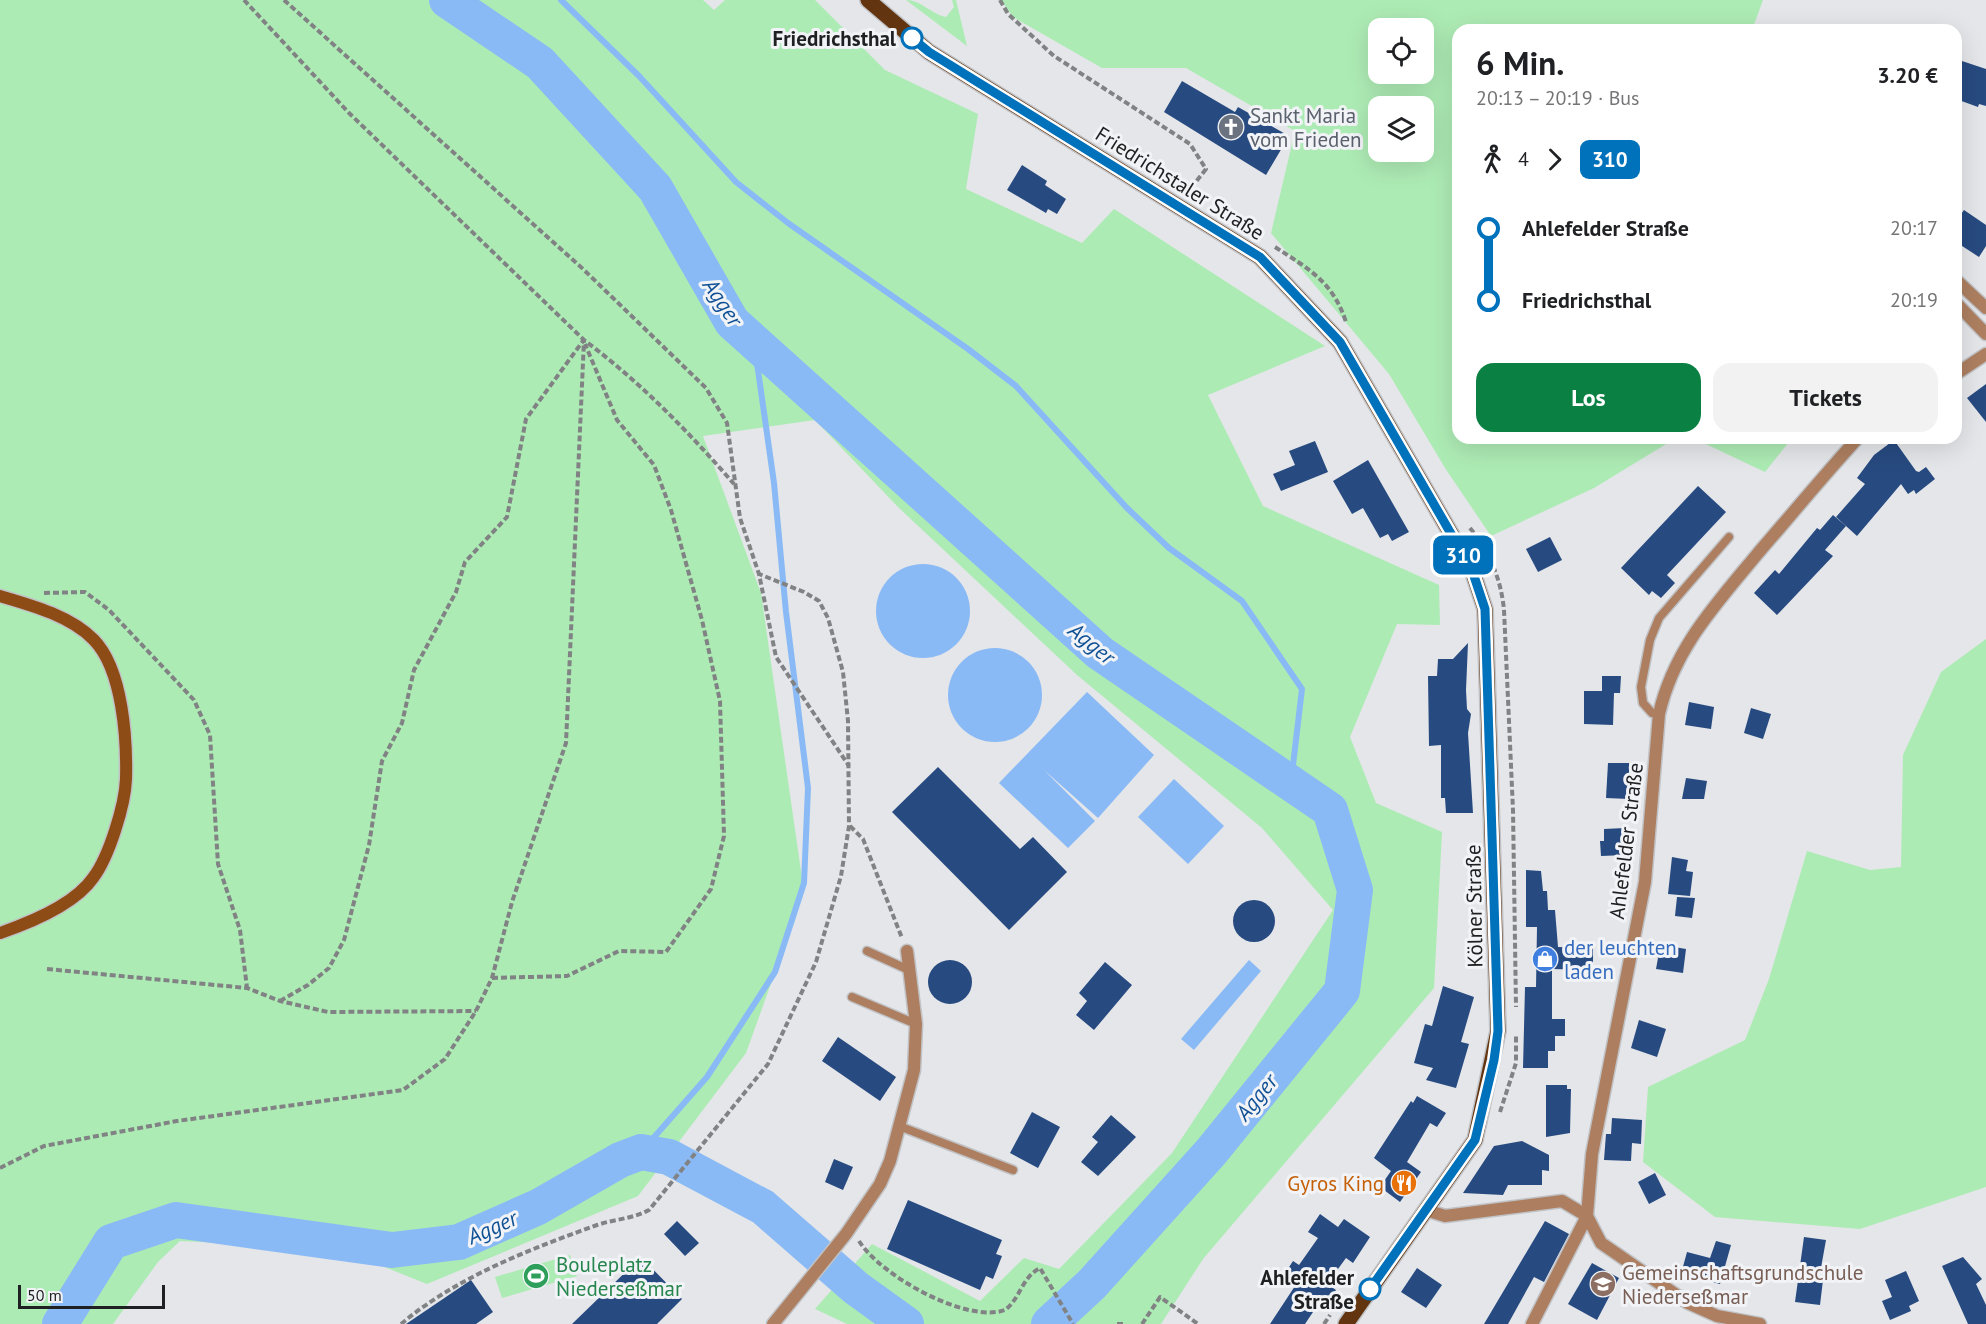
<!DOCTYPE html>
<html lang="de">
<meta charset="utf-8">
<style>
:root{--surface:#fff;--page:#f2f2f2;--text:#202124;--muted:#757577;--accent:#0b8043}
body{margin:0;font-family:"PT Sans",sans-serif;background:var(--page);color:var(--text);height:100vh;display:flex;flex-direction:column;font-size:22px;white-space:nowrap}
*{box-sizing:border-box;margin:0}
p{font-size:20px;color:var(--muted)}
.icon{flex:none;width:33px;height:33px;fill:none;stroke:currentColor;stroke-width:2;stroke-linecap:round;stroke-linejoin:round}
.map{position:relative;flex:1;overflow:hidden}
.panel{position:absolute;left:1452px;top:24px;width:510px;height:420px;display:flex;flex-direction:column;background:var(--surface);border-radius:18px;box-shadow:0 6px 24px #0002}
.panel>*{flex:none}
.badge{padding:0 12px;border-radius:9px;font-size:21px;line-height:39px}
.fabs{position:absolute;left:1368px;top:18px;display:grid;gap:12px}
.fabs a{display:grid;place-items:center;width:66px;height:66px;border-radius:12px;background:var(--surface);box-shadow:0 6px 24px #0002;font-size:30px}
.scale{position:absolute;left:18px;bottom:15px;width:147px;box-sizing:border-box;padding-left:6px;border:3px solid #1f2021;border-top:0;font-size:16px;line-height:21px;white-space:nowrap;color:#1f2021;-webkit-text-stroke:4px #f1f3f6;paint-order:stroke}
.map>.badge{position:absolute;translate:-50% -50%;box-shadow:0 0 0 3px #fff}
.legs{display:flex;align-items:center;gap:9px;height:66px;padding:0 24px;font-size:20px}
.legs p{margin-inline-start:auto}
.headline{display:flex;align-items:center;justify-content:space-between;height:102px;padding:0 24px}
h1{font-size:33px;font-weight:700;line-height:45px}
.cta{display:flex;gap:12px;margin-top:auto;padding:12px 24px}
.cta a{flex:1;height:69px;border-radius:18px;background:var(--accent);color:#fff;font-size:24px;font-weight:700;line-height:69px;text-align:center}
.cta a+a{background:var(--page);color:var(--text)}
ul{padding:0 24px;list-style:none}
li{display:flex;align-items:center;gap:21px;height:72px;font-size:22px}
li i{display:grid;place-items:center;width:9px;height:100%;margin:0 8px;background:currentColor}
li i::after{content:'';width:15px;height:15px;margin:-8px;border:4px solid;border-radius:50%;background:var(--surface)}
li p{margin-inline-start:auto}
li:first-child i{background:linear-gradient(#0000 50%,currentColor 0)}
li:last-child i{background:linear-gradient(currentColor 50%,#0000 0)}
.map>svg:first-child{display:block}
.green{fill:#adebb4;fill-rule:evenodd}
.water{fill:#8abaf5}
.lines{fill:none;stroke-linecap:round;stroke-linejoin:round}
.stream{stroke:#8abaf5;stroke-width:6}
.river{stroke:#8abaf5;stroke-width:36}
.building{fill:#274a80}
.service-casing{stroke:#c1c2c5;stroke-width:11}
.minor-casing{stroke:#c1c2c5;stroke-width:15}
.secondary-casing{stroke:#c1c2c5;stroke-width:15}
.primary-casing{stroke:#c1c2c5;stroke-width:18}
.path{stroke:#818284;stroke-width:4;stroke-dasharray:6 3;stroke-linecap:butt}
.service{stroke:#ad7f60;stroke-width:8}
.minor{stroke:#ad7f60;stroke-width:12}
.secondary{stroke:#8d4c16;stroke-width:12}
.primary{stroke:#623410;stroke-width:15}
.line-1-casing{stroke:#fff;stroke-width:14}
.line-1{stroke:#0072bc;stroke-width:9}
.stop-1-dot{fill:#fff;stroke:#0072bc;stroke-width:3}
.labels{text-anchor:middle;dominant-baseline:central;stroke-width:6;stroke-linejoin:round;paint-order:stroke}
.stop-label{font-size:21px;font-weight:bold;fill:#1f2021;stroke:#f1f3f6;text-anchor:end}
.worship-label{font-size:21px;fill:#5b616d;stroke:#f1f3f6;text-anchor:start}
.street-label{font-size:21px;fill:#1f2021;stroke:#f1f3f6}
.shop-label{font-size:21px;fill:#366cbe;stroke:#f1f3f6;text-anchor:start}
.food-label{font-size:21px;fill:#c56008;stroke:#f1f3f6;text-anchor:end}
.leisure-label{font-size:21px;fill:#27864d;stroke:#f1f3f6;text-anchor:start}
.education-label{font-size:21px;fill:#785e54;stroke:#f1f3f6;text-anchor:start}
.water-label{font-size:22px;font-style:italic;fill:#105196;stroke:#f1f3f6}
</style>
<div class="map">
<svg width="1986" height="1324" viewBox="0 0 1986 1324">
<rect width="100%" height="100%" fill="#e4e6e9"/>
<g class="green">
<path d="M 0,0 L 703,0 L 714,10 L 725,0 L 815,0 L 885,70 L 978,114 L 966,189 L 1082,243 L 1114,209 L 1325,346 L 1208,395 L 1263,506 L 1439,585 L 1440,625 L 1397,624 L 1350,737 L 1376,803 L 1442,832 L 1434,988 L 1203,1259 L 1161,1324 L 847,1324 L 815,1309 L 872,1244 L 980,1301 L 1024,1258 L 1059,1269 L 1172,1153 L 1333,910 L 1262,828 L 1077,675 L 898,507 L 815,420 L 703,436 L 761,593 L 804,892 L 746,1053 L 638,1196 L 427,1284 L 367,1260 L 312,1247 L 180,1241 L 158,1262 L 113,1324 L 0,1324 Z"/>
<path d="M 906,0 C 921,0 931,14 946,17 L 954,7 L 952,0 L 956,0 L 967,46 Z"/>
<path d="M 1001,0 L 1763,0 L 1752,30 L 1458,30 L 1458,438 L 1676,438 L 1594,488 L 1491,536 L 1445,468 L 1389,374 L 1271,233 L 1295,131 L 1186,68 L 1102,68 L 1013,17 ZM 1424,28 L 1424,74 L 1378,74 L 1378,28 ZM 1378,106 L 1424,106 L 1424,152 L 1378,152 Z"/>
<path d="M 1693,438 L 1792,438 L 1765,472 Z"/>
<path d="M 1986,639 L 1986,1187 L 1860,1229 L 1715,1217 L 1643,1162 L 1648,1087 L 1745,1040 L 1769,979 L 1807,851 L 1870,870 L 1901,867 L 1903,755 L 1941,672 Z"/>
<path d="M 570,1255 L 577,1276 L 502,1298 L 495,1277 Z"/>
</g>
<g class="water">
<circle cx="923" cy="611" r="47"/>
<circle cx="995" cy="695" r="47"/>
<path d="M 1087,692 L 1154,755 L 1098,818 L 1044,770 L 1095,821 L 1068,848 L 999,783 Z"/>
<path d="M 1174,779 L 1224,826 L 1188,864 L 1138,817 Z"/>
<path d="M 1249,960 L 1261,971 L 1194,1050 L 1181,1039 Z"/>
</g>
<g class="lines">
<g class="stream">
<path d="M 561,0 L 639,76 L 736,182 L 788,223 L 968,349 L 1016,386 L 1126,507 L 1169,548 L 1242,601 L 1302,689 L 1291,782"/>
<path d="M 641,1152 L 707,1077 L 775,972 L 804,883 L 808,788 L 786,612 L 774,483 L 754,342"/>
<path d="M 1063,1310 L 1064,1324"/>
</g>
<g class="river">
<path d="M 447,0 L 540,63 L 655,188 L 732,322 L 1100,653 L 1330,810 L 1355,890 L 1342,991 L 1211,1152 L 1092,1284 L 1049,1324"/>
<path d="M 60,1324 L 111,1242 L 176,1220 L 392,1250 L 459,1242 L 538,1207 L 620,1160 L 641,1152 L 669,1157 L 763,1207 L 856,1288 L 906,1324"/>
</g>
</g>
<g class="building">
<path d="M 1956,59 L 1986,69 L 1986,106 L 1979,104 L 1978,107 L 1956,99 Z"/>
<path d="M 1182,81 L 1235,112 L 1238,107 L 1289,136 L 1266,175 L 1164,112 Z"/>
<path d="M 1022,165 L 1047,181 L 1045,185 L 1066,199 L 1057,214 L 1048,209 L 1046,213 L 1007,190 Z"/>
<path d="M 1964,210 L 1986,225 L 1986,246 L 1979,257 L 1956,242 L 1956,221 Z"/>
<path d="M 1986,384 L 1986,422 L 1967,398 Z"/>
<path d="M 1894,440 L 1916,471 L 1919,472 L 1926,467 L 1935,479 L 1916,494 L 1914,490 L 1908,494 L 1901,484 L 1857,536 L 1836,517 L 1865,484 L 1857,478 L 1874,455 Z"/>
<path d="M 1315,441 L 1328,472 L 1281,491 L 1273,474 L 1295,465 L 1289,451 Z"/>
<path d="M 1368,460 L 1409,532 L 1392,541 L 1388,534 L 1380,538 L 1363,508 L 1352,514 L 1333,481 Z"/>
<path d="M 1698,486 L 1726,512 L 1667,575 L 1675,583 L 1661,598 L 1652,591 L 1649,595 L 1621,568 Z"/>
<path d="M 1833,515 L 1846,526 L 1825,550 L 1833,556 L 1777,615 L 1754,593 L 1775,570 L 1779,574 L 1817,528 L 1820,530 Z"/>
<path d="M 1550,537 L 1562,560 L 1538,572 L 1526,549 Z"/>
<path d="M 1468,643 L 1466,690 L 1467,709 L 1471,714 L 1468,733 L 1473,813 L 1446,813 L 1445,798 L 1441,798 L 1441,745 L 1429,746 L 1428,676 L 1437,676 L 1438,659 L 1453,659 Z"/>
<path d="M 1602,676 L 1621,676 L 1620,693 L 1614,693 L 1613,725 L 1584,724 L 1584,691 L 1602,691 Z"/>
<path d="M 1689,702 L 1714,707 L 1711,729 L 1685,725 Z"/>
<path d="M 1751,708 L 1771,714 L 1763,739 L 1744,733 Z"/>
<path d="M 1608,763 L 1629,763 L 1629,799 L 1606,798 Z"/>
<path d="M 938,767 L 1020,849 L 1033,837 L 1067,872 L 1009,930 L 892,812 Z"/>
<path d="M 1686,778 L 1707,781 L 1704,799 L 1682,799 Z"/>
<path d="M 1625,828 L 1626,855 L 1601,856 L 1600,841 L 1604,841 L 1604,829 Z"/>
<path d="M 1672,857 L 1688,860 L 1686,871 L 1693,872 L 1690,896 L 1668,894 Z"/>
<path d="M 1526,870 L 1541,871 L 1543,891 L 1547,891 L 1548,910 L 1555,910 L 1558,947 L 1593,948 L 1593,970 L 1552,969 L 1552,1019 L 1565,1019 L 1565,1036 L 1555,1036 L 1555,1051 L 1548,1051 L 1548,1068 L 1523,1068 L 1525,987 L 1536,987 L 1537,927 L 1526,927 Z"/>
<path d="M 1677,897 L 1695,898 L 1692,918 L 1675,916 Z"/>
<circle cx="1254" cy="921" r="21"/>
<path d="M 1645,942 L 1686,949 L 1683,973 L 1656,969 L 1658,958 Z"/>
<circle cx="950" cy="982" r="22"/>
<path d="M 1105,962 L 1132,985 L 1094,1030 L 1076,1015 L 1087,1001 L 1079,993 Z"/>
<path d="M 1443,986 L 1474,997 L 1461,1042 L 1469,1044 L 1456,1088 L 1426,1080 L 1433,1068 L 1414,1063 L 1425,1024 L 1432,1026 Z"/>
<path d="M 1639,1020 L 1666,1029 L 1657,1057 L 1631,1048 Z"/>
<path d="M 838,1037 L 896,1077 L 880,1101 L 822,1061 Z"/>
<path d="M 1546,1085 L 1567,1085 L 1567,1089 L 1571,1089 L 1570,1133 L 1546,1137 Z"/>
<path d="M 1417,1096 L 1446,1113 L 1437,1127 L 1430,1123 L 1407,1162 L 1421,1172 L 1400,1202 L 1380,1187 L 1391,1171 L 1374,1158 L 1411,1101 L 1413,1103 Z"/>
<path d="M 1032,1112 L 1060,1127 L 1038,1168 L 1010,1153 Z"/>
<path d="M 1111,1115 L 1136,1137 L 1098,1176 L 1081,1162 L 1098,1142 L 1092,1137 Z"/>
<path d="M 1612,1118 L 1642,1120 L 1641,1144 L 1632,1143 L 1631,1161 L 1604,1160 L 1606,1134 L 1611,1134 Z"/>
<path d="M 1522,1141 L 1549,1155 L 1549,1171 L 1542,1170 L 1542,1185 L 1508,1185 L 1503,1195 L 1463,1193 L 1494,1146 Z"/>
<path d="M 834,1159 L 853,1167 L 843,1190 L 825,1182 Z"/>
<path d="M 1655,1173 L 1666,1195 L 1649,1204 L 1638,1182 Z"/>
<path d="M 908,1200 L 1002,1240 L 996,1254 L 1002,1256 L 993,1279 L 986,1276 L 980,1290 L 887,1249 Z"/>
<path d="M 1320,1214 L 1338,1227 L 1344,1219 L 1370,1237 L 1353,1263 L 1346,1258 L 1327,1284 L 1336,1290 L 1325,1307 L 1319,1303 L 1305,1324 L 1270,1324 L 1295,1286 L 1282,1278 L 1293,1261 L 1299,1265 L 1318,1238 L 1308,1232 Z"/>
<path d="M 677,1221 L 699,1243 L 685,1256 L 664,1234 Z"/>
<path d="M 1545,1221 L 1569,1234 L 1544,1282 L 1534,1277 L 1508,1324 L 1484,1324 Z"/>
<path d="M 1804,1237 L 1826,1240 L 1819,1279 L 1823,1280 L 1820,1305 L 1795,1302 Z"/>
<path d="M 1716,1241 L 1731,1245 L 1720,1284 L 1681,1274 L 1687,1252 L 1710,1258 Z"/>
<path d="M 641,1257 L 682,1299 L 657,1324 L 572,1324 Z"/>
<path d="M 1963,1257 L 1982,1279 L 1976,1284 L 1986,1305 L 1986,1324 L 1968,1324 L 1942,1266 Z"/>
<path d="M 1592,1263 L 1619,1278 L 1597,1320 L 1568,1304 Z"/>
<path d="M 1417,1268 L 1442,1285 L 1426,1308 L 1401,1292 Z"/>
<path d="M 1906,1271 L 1919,1301 L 1909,1306 L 1911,1311 L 1890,1320 L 1882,1301 L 1892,1297 L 1885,1280 Z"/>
<path d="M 471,1280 L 493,1312 L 476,1324 L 406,1324 Z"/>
</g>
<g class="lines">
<g class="service-casing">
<g id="service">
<path d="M 1659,714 L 1652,713 L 1643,703 L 1641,687 L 1650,640 L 1659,618 L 1729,537"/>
<path d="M 867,951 L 909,970"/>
<path d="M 852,997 L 916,1024"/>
<path d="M 899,1126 L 1013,1170"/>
</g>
</g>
<g class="minor-casing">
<g id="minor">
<path d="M 1956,280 L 1986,308"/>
<path d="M 1956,303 L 1986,334"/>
<path d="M 1956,374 L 1986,354"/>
<path d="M 1426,1210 L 1445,1216 L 1562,1201 L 1587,1216"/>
<path d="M 1587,1216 L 1601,1243 L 1688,1303 L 1717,1316 L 1760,1324"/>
<path d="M 773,1324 L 846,1234 L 880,1184 L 890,1161 L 914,1070 L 916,1024 L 907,951"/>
<path d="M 1532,1324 L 1587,1216 L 1592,1154 L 1645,882 L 1659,714 C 1674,648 1717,603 1759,552 C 1792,514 1824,475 1858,438"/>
</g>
</g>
<g class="secondary-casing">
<path id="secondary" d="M 0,596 C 31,605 71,616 94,640 C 123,670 127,740 126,779 C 125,805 109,857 93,878 C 75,904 29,923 0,933"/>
</g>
<g class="primary-casing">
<path id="primary" d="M 868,0 L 929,52 L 1260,257 L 1340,342 L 1472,570 L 1485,609 L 1498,1031 L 1475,1140 L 1346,1324"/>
</g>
<g class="path">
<path d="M 244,0 L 349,113 L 584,340 C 640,382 688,431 734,484"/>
<path d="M 284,0 L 583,269 L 706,388 L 727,423 L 740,518 L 759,574 L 776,657 L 849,766"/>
<path d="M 1000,0 L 1008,14 L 1054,56 L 1190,144 L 1206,169 L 1187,193"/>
<path d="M 1275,247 C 1309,269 1333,282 1346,322"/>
<path d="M 1470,528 C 1490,553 1501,579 1504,610 L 1513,810 L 1516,1007"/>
<path d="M 44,593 L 85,592 L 109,610 L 194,700 L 210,735 L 218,864 L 240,930 L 247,988"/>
<path d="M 850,826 L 863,839 L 902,938"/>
<path d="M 47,969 L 247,988 L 280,1001 L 328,1012 L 476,1011"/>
<path d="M 492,978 L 567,976 L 619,951 L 666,952 L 711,889 L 724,836 L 720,701 L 702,620 L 671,510 L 654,465 L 617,420 L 585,344"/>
<path d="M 280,1001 L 308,985 L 329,968 L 344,940 L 369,845 L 382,761 L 402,723 L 414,670 L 456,592 L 465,562 L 507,517 L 526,419 L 583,341"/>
<path d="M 1500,1112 L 1516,1063 L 1516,1036"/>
<path d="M 0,1168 L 44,1146 L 177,1121 L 403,1090 L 445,1059 L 476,1011 L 492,978 L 512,902 L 566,743 L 584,340"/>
<path d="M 859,1241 C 880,1275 966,1324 1005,1310 C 1020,1299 1022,1277 1040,1268 L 1073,1324"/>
<path d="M 401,1324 C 457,1277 528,1250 597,1225 C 615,1219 632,1219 649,1210 L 768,1064 L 816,962 L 841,876 L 849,826 L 848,721 L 843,672 L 828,618 L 819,601 L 804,592 L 759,574"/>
<path d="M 1117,1324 L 1125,1324"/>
<path d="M 1142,1324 L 1160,1297 L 1198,1324"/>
<path d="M 1324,1324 L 1330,1315"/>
</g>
<use href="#service" class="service"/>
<use href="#minor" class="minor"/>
<use href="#secondary" class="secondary"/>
<use href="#primary" class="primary"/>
</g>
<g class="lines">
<g class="line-1-casing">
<path id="line-1" d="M 912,38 L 929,52 L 1260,257 L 1340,342 L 1472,570 L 1485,609 L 1498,1031 L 1494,1060 L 1475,1140 L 1370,1289"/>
</g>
<use href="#line-1" class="line-1"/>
</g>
<defs>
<g id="church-disc" transform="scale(1.35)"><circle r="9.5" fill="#6b7280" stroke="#f1f3f6"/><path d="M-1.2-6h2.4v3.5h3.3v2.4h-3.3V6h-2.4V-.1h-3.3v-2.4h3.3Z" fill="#fff"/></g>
<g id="shop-disc" transform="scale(1.35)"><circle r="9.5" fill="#3f7fe0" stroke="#f1f3f6"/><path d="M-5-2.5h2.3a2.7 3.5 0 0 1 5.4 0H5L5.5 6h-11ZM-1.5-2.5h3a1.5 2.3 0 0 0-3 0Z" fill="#fff"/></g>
<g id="restaurant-disc" transform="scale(1.35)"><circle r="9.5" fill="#e8710a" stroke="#f1f3f6"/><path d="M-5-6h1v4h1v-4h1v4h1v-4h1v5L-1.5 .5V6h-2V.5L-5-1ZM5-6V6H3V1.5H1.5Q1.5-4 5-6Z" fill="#fff"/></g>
<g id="stadium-disc" transform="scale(1.35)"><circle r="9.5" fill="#2e9e5b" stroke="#f1f3f6"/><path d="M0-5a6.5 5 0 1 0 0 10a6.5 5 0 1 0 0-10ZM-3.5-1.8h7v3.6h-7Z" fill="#fff"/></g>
<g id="school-disc" transform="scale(1.35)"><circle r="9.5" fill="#8d6e63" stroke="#f1f3f6"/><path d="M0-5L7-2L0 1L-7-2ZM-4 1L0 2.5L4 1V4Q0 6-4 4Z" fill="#fff"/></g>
</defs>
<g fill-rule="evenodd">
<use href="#church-disc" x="1231" y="127"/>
<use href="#shop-disc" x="1545" y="959"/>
<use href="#restaurant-disc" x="1404" y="1183"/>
<use href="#stadium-disc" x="536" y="1276"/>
<use href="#school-disc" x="1603" y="1284"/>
</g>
<g class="stop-1-dot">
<circle cx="912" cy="38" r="10"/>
<circle cx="1370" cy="1289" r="10"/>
</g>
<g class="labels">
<g class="stop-label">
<text x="896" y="38">Friedrichsthal</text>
<text x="1354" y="1277">Ahlefelder<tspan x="1354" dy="24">Straße</tspan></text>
</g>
<g class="worship-label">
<text x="1250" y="115">Sankt Maria<tspan x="1250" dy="24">vom Frieden</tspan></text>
</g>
<g class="street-label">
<text transform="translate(1180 183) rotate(32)">Friedrichstaler Straße</text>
<text transform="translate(1626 841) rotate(-83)">Ahlefelder Straße</text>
<text transform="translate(1474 906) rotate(-91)">Kölner Straße</text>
</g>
<g class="shop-label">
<text x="1564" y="947">der leuchten<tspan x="1564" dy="24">laden</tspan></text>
</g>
<g class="food-label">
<text x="1384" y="1183">Gyros King</text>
</g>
<g class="leisure-label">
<text x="556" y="1264">Bouleplatz<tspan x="556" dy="24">Niederseßmar</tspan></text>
</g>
<g class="education-label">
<text x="1622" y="1272">Gemeinschaftsgrundschule<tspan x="1622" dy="24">Niederseßmar</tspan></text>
</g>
<g class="water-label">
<text transform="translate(723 302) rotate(56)">Agger</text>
<text transform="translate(1092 643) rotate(39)">Agger</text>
<text transform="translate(1256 1097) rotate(-51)">Agger</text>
<text transform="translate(492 1227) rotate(-24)">Agger</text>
</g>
</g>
</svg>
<div class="fabs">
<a><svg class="icon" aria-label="locate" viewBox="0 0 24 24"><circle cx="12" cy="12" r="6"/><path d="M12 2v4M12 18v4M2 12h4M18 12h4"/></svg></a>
<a><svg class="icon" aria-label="layers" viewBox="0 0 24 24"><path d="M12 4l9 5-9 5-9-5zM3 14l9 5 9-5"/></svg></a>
</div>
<div class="scale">50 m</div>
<b class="badge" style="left:1463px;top:555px;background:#0072bc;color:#fff">310</b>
<section class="panel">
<div class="headline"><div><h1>6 Min.</h1><p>20:13 – 20:19 · Bus</p></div><b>3.20 €</b></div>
<div class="legs"><svg class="icon" aria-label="walk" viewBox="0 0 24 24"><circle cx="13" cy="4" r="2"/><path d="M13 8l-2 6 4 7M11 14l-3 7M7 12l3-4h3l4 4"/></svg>4<svg class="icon" aria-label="forward" viewBox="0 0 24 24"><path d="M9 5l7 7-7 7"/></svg><b class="badge" style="background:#0072bc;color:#fff">310</b></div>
<ul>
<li><i style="color:#0072bc"></i><b>Ahlefelder Straße</b><p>20:17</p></li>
<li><i style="color:#0072bc"></i><b>Friedrichsthal</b><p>20:19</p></li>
</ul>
<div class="cta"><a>Los</a><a>Tickets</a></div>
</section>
</div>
